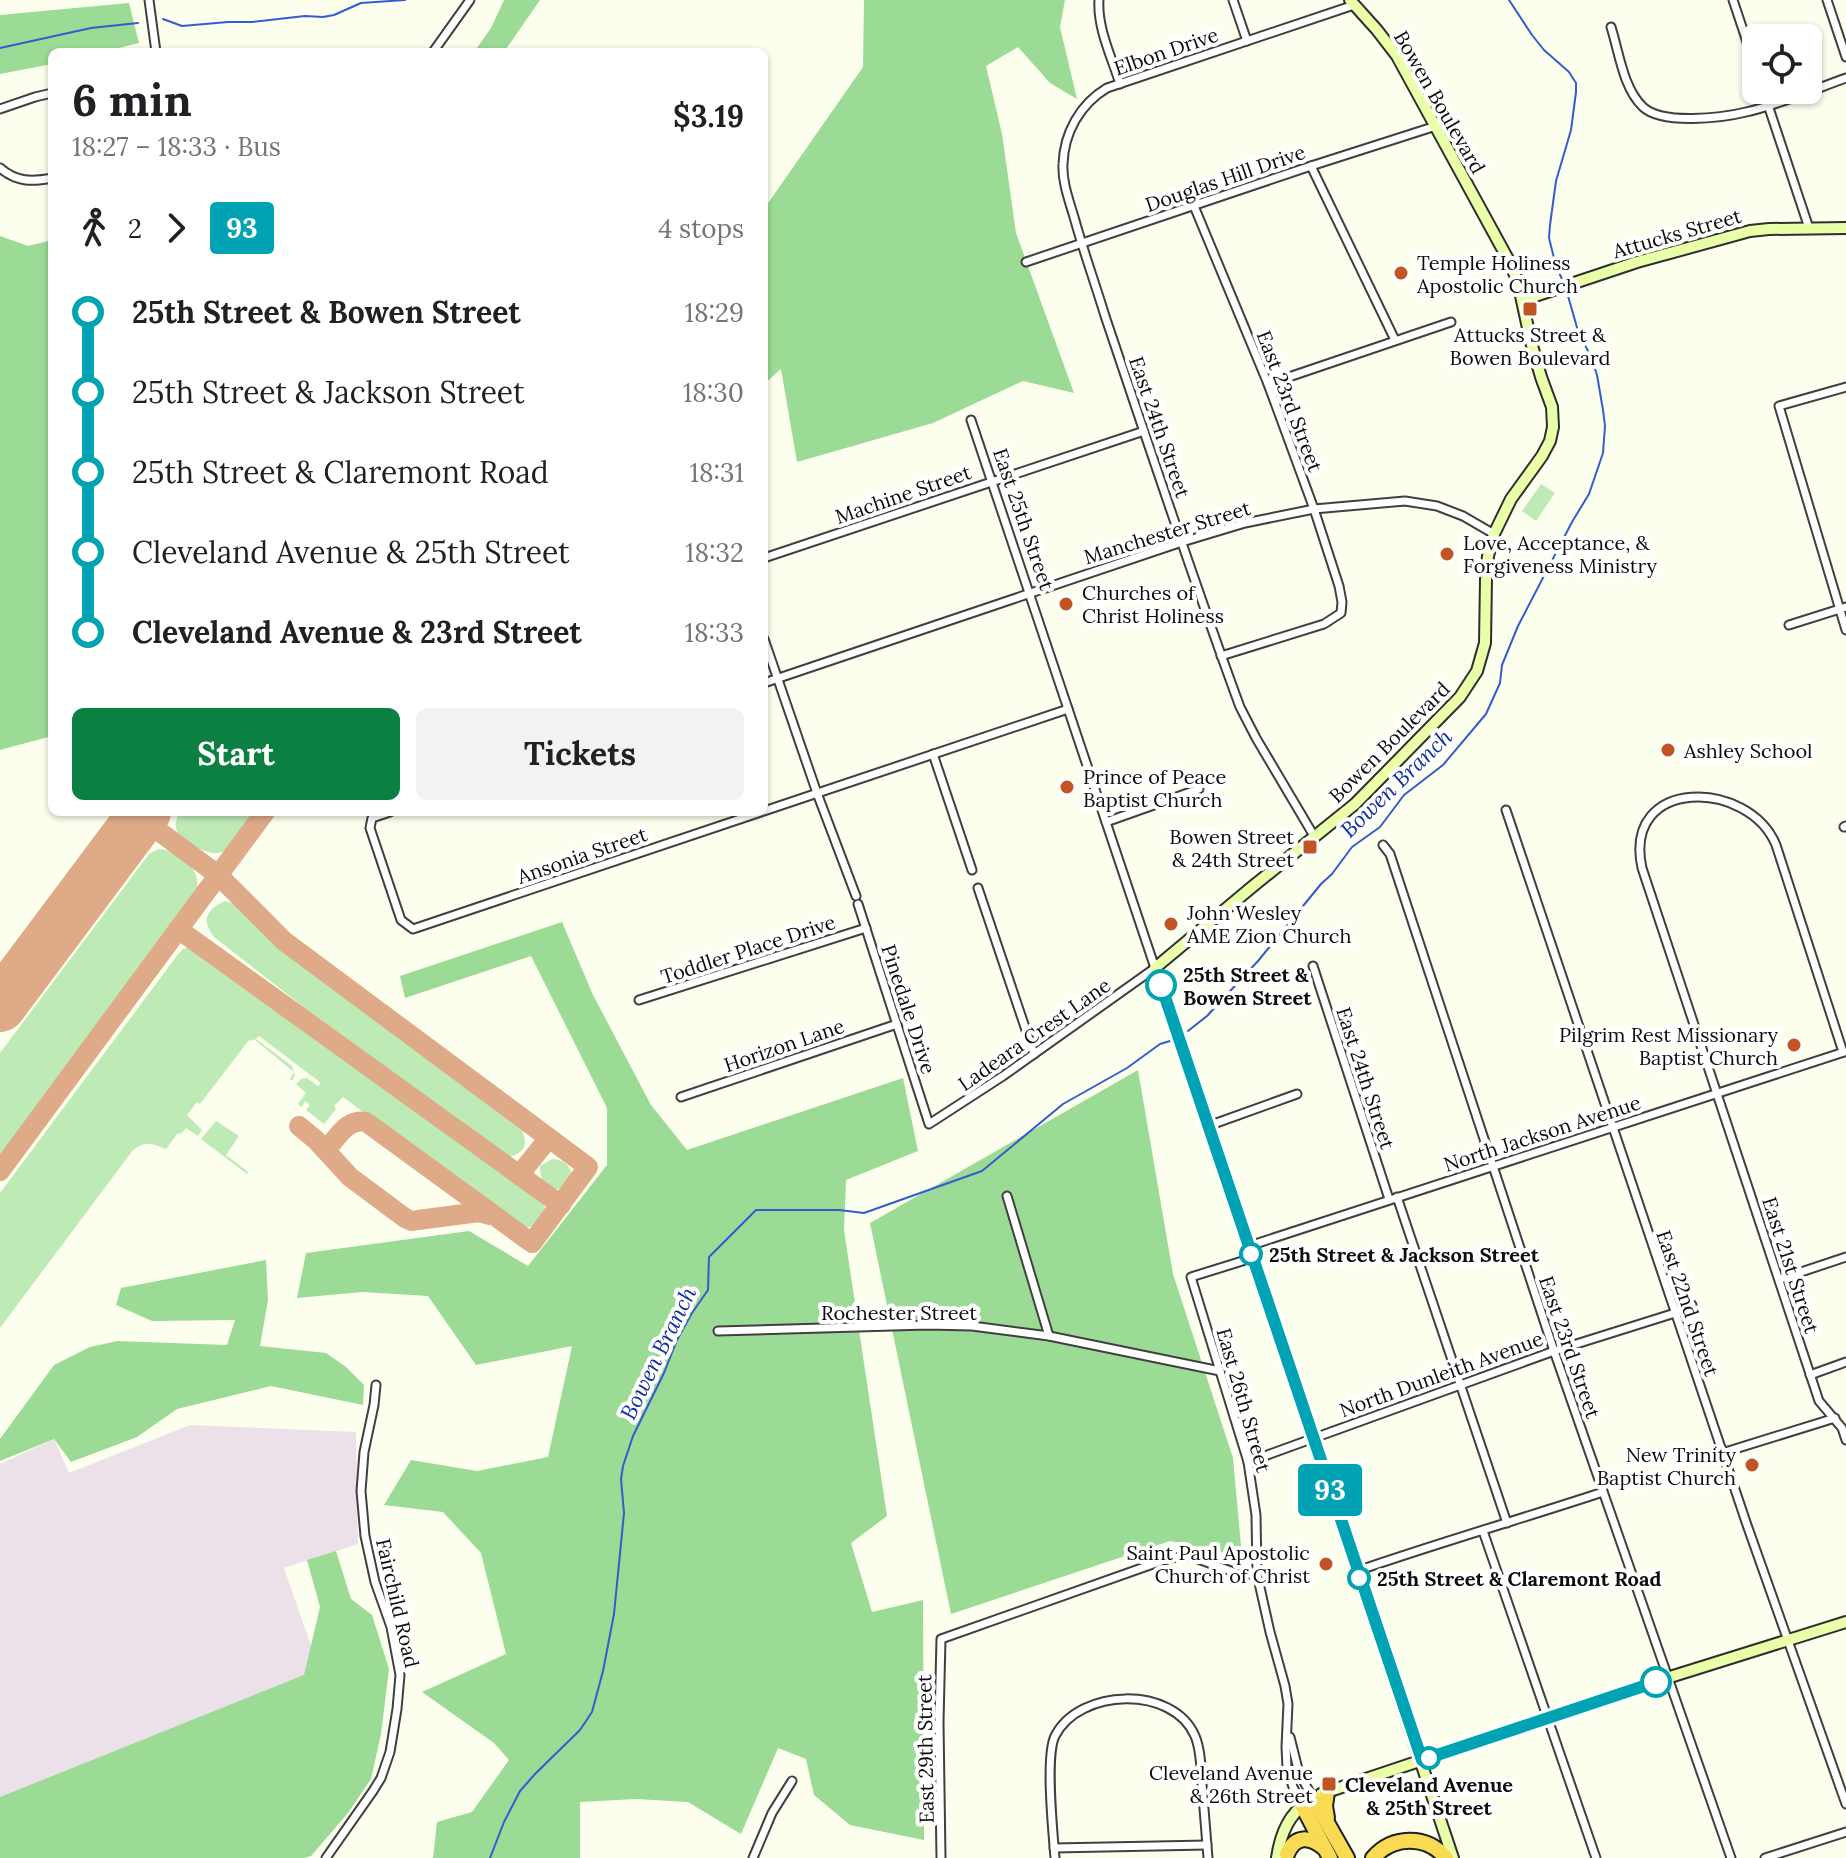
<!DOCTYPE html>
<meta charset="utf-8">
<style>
:root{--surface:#fff;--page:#f2f2f2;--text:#202124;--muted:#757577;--accent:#0b8043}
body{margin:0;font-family:Lora,serif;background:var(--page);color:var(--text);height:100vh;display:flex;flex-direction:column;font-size:30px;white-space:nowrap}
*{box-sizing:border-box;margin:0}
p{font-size:26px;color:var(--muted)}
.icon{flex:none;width:44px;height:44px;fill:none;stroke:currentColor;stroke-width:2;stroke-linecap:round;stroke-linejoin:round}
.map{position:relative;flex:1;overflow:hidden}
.side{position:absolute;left:48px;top:48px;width:720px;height:768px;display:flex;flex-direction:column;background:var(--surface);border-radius:12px;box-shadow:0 2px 6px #0004}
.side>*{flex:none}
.badge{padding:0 16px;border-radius:6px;font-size:28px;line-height:52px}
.controls{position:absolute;left:1742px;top:24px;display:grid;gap:16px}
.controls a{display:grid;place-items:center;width:80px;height:80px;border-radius:12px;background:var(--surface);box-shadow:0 2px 6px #0004;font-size:40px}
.map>.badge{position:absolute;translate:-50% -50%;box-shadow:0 0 0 4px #fff}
.legs{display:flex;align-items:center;gap:12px;height:88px;padding:0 24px;font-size:26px}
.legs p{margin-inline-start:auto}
.head{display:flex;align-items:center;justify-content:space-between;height:136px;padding:0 24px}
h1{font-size:44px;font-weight:700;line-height:60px}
.primary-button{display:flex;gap:16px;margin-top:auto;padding:16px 24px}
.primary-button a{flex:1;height:92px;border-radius:12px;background:var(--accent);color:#fff;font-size:32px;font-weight:700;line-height:92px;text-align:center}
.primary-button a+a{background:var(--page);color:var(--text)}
ul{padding:0 24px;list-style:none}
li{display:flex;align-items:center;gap:28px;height:80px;font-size:30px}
li i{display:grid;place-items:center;width:12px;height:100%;margin:0 10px;background:currentColor}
li i::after{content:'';width:20px;height:20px;margin:-10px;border:6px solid;border-radius:50%;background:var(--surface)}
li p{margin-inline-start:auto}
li:first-child i{background:linear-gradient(#0000 50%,currentColor 0)}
li:last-child i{background:linear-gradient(currentColor 50%,#0000 0)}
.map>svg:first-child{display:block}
.industrial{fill:#ece1e9}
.green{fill:#beeab6}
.forest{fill:#9bdb95}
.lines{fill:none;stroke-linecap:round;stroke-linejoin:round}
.stream{stroke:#365bd0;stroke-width:2}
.taxiway{stroke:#deaa88;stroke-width:20}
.runway{stroke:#deaa88;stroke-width:52}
.street-casing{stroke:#404040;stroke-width:11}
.secondary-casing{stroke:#2f2f2f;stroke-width:14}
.highway-casing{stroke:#1e1e1e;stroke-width:18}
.street{stroke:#fff;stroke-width:7}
.secondary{stroke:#e9ffa8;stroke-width:10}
.highway{stroke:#f8da53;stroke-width:14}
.line-1-casing{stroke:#fff;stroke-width:18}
.line-1{stroke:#00a3b4;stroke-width:12}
.poi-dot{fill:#c15422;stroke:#fff;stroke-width:3}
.stop-1-dot{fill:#fff;stroke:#00a3b4;stroke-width:4}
.labels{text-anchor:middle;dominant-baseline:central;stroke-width:8;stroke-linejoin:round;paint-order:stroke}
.street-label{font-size:20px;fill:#0d0d0d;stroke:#fff}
.poi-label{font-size:20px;fill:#0d0d0d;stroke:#fff;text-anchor:start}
.stop-label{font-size:20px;font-weight:bold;fill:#0d0d0d;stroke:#fff;text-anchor:start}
.water-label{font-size:22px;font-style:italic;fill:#1330a2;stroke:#fff}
</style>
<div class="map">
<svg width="1846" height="1858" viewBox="0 0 1846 1858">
<rect width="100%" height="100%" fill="#fcffed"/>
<path class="industrial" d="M 190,1425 L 356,1432 L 358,1544 L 284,1568 L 315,1657 L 305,1675 L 270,1693 L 0,1798 L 0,1464 L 54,1439 L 69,1473 Z"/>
<g class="green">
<path d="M 1541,484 L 1555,493 L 1536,521 L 1522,511 Z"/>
<path d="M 179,812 L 256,812 C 248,822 234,848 222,852 C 210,857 184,843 177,831 C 174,825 177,818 179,812 Z"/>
<path d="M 159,849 C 178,850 204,871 196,891 L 0,1157 L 0,1053 L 149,854 Z"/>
<path d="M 225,901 L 239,905 L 298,963 L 522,1130 C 528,1145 525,1153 509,1157 L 499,1151 L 310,1012 L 214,937 C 201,921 206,909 225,901 Z"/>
<path d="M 193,946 L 198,947 L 210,953 L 532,1192 C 535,1194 539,1196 542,1200 C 550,1212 541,1228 527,1227 C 518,1227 511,1222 503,1217 L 343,1097 L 334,1106 L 336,1109 L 324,1124 L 306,1110 L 310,1105 L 305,1101 L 302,1107 L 298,1104 L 306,1093 L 296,1084 L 301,1079 L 307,1078 L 318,1086 L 321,1083 L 259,1036 L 256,1039 L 292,1066 L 295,1075 L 292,1081 L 290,1079 L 294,1072 L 254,1039 L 251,1041 L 249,1040 L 200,1104 L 197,1102 L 187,1115 L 202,1130 L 198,1136 L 186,1128 L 181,1134 L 178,1133 L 166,1149 C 153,1145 148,1139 133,1150 L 0,1328 L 0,1193 L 179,953 L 183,949 Z"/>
<path d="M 216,1121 L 239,1136 L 226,1155 L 248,1172 L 247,1174 L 201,1139 Z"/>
<path d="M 552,1159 C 562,1159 569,1164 572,1174 C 564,1198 539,1192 540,1166 Z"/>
</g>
<g class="forest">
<path d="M 504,0 L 540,0 L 504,52 L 474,52 L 491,28 Z"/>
<path d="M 864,0 L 1065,0 L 1060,27 L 1077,99 L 1050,83 L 1018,47 L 986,66 L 1002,134 L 1016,233 L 1074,393 L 1023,381 L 933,423 L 797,462 L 781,369 L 764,384 L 764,209 L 863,67 Z"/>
<path d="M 129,3 L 139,43 L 103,52 L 52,52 L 52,64 L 0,74 L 0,15 Z"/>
<path d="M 0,236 L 28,246 L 52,240 L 52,736 L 0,750 Z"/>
<path d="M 562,922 L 593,995 L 651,1105 L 687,1150 L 903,1078 L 918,1151 L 846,1180 L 844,1230 L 887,1516 L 851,1543 L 872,1612 L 923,1600 L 924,1840 L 850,1825 L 814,1795 L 806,1759 L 778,1748 L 741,1834 L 688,1802 L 636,1799 L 580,1802 L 580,1858 L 433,1858 L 437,1822 L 472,1812 L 509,1760 L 494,1743 L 422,1692 L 506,1654 L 481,1553 L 443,1512 L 384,1505 L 411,1460 L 477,1471 L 548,1457 L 572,1346 L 476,1365 L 428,1296 L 362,1292 L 297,1298 L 306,1253 L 469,1231 L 528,1266 L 607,1165 L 607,1108 L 531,956 L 405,998 L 400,976 Z"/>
<path d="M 1138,1070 L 1173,1274 L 1233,1458 L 1242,1557 L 1170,1541 L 951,1614 L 870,1223 Z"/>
<path d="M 266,1260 L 268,1300 L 260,1346 L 326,1353 L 346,1367 L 364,1385 L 363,1405 L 271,1386 L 177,1409 L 137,1437 L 71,1462 L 54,1439 L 0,1461 L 0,1439 L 54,1365 L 90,1347 L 117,1341 L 227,1345 L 235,1320 L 152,1321 L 116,1305 L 121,1288 Z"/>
<path d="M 336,1551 L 351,1599 L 372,1615 L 389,1669 L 381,1734 L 371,1779 L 348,1813 L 311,1856 L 304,1858 L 0,1858 L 0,1797 L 304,1675 L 320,1607 L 307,1560 Z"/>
</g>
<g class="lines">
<g class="stream">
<path d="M 1509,0 L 1532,35 L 1544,50 L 1569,72 L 1576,83 L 1576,92 L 1571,130 L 1556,181 L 1550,225 L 1549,238 L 1556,266 L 1562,279"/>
<path d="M 163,19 L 182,26 L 228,22 L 252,22 L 305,16 L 323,17 L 334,15 L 361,3 L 405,0"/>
<path d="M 0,48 L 91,28 L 138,23"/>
<path d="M 1188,1031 L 1207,1016 L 1258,961 L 1321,884 L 1332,874 L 1352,847 L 1380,827 L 1404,795 L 1443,765 L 1486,714 L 1500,683 L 1502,665 L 1518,626 L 1572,522 L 1589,494 L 1603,453 L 1605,426 L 1603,410 L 1597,375 L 1591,357 L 1578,331 L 1568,296"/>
<path d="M 490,1858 L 504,1822 L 520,1791 L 535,1774 L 580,1730 L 592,1712 L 603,1671 L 614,1614 L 624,1513 L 621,1479 L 623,1466 L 633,1436 L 664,1373 L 677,1340 L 692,1313 L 708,1290 L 709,1257 L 756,1210 L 839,1210 L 864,1213 L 982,1171 L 1063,1104 L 1127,1068 L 1160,1044 L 1170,1041"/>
</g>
<g class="taxiway">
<path d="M 141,818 L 218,875 L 284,941 L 588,1167 L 532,1243 L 366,1122 C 347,1118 338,1137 326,1150"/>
<path d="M 178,929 L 561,1205"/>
<path d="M 299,1126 L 316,1140 L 350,1177 L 405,1218 L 412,1221 L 418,1220 L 479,1212 L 490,1215"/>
<path d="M 0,1171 L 265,812"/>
<path d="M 519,1175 L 549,1138"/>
</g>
<path class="runway" d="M 0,1006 L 145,812"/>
<g class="street-casing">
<g id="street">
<path d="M 149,0 L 156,52"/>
<path d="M 1099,0 C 1097,28 1112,58 1120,84"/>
<path d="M 1233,0 L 1247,41"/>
<path d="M 1733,0 L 1756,69"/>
<path d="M 1827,0 L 1846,57"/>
<path d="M 1611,27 C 1619,52 1623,88 1643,107 C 1662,125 1722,118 1746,112 C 1778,105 1815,89 1846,78"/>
<path d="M 433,52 L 470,0"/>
<path d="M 1763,90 L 1809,228"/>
<path d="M 0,109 L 35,97 L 52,93"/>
<path d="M 1311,166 L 1395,340"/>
<path d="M 0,168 C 16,182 32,182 52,178"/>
<path d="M 1194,206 L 1268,384 L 1314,509 L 1339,586 L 1342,602 L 1341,613 L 1324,624 L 1221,656"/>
<path d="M 1026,262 L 1311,166 L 1436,126"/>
<path d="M 1268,384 L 1451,322"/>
<path d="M 1846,387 L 1779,406 L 1846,630"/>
<path d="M 764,558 L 1144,431"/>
<path d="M 1789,625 L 1846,607"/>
<path d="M 764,639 L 817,793 L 856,896"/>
<path d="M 764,683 L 1182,542 L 1245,523 L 1314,509 L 1405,501 L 1437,506 L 1463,516 L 1494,534"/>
<path d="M 933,754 L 972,870"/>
<path d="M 1506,810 L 1747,1525 L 1846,1804"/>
<path d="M 764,811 L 1068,709"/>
<path d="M 390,812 L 372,818 L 370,828 L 401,920 L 413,929 L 761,812"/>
<path d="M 1106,822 L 1199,789"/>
<path d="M 1844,827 L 1846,826"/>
<path d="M 1314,836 L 1256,738 L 1240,707 C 1192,577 1149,446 1105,316 C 1095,283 1083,250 1074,217 C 1069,200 1062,182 1063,164 C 1064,133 1080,104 1107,88 L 1354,5"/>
<path d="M 1383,845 L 1390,854 L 1554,1351 L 1731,1858"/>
<path d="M 978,888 L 1034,1054"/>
<path d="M 858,904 L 929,1124 L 1003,1076 L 1155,968 L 971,420"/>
<path d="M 1313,966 L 1389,1199"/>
<path d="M 639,1000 L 866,928"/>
<path d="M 1843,1052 L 1776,845 C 1749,779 1622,776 1642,868 L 1819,1401 L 1842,1428 L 1846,1440"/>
<path d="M 681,1097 L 897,1024"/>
<path d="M 1208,1126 L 1297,1094"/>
<path d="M 1007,1196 L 1049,1336"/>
<path d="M 1397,1197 L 1507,1523"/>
<path d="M 1249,1246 L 1844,1052"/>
<path d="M 1252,1258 L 1191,1277 L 1248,1462 L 1256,1515 L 1257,1574 L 1270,1632 L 1285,1686 L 1288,1704 L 1286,1747 L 1287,1768 L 1293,1787 L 1302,1805"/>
<path d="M 1780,1279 L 1846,1257"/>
<path d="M 718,1331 L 927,1325 L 972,1326 L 1049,1336 L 1220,1371"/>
<path d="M 1810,1375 L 1846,1362"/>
<path d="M 1722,1453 L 1835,1418"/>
<path d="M 1248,1462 L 1554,1351 L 1675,1313 L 1692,1305"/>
<path d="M 1483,1531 L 1596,1858"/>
<path d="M 1357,1571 C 1438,1543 1521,1519 1603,1492"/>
<path d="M 1290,1737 L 1299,1773 L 1313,1798"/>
<path d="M 1054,1848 L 1207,1845"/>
<path d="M 326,1858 L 373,1791 L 381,1778 L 390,1752 L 397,1709 L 400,1675 L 391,1627 L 375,1582 L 365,1536 L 361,1491 L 364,1452 L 374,1405 L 376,1385"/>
<path d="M 753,1858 L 772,1813 L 792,1781"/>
<path d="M 941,1858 L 939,1722 L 941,1639 L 1170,1558 L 1190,1556 L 1239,1574 L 1257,1574"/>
<path d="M 1055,1858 C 1053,1832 1045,1756 1055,1736 C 1079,1688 1173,1685 1195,1736 C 1201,1750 1201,1769 1202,1784 C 1204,1809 1206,1833 1208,1858"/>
<path d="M 1765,1858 L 1846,1832"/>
</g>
</g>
<g class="secondary-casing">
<g id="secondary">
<path d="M 1350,0 L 1377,30 L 1397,56 L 1509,261 L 1518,282 L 1531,342 L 1541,377 L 1552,407 L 1553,427 L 1550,441 L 1542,456 L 1511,499 L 1494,534 L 1488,556 L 1486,579 L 1485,643 L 1477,671 L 1460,697 L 1355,804 L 1252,887 L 1155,968 L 1314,1436 L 1327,1482 L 1453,1858"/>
<path d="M 1523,300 L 1637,262 L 1750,231 L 1769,229 L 1846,228"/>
<path d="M 1321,1794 L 1670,1677 L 1846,1622"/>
<path d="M 1277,1858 C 1280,1836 1288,1815 1307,1802"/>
</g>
</g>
<g class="highway-casing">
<g id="highway">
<path d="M 1313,1798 L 1347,1858"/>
<path d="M 1302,1805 L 1330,1858"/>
<path d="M 1327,1818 L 1325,1806 L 1327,1792"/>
<path d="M 1287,1854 C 1295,1835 1310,1836 1324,1848"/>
<path d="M 1373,1858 C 1392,1836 1426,1834 1446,1858"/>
</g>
</g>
<use href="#street" class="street"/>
<use href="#secondary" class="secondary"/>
<use href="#highway" class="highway"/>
</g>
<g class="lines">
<g class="line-1-casing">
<path id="line-1" d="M 1161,985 L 1422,1760 L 1656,1682"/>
</g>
<use href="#line-1" class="line-1"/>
</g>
<g class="poi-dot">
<circle cx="1401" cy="273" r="8"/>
<rect x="1522" y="301" width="16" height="16" rx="4"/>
<circle cx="1447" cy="554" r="8"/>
<circle cx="1066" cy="604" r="8"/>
<circle cx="1668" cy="750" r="8"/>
<circle cx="1067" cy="787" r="8"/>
<rect x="1302" y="839" width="16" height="16" rx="4"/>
<circle cx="1171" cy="924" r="8"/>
<circle cx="1794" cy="1045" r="8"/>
<circle cx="1752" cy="1465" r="8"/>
<circle cx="1326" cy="1564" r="8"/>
<rect x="1321" y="1776" width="16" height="16" rx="4"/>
</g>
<g class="stop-1-dot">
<circle cx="1161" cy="985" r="14"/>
<circle cx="1251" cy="1254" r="10"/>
<circle cx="1359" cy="1578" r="10"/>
<circle cx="1656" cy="1682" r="14"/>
<circle cx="1429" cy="1758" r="10"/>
</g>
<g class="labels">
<g class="street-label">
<text transform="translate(1166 51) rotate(-19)">Elbon Drive</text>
<text transform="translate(1440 102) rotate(60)">Bowen Boulevard</text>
<text transform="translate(1225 178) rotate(-19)">Douglas Hill Drive</text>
<text transform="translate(1677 233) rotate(-16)">Attucks Street</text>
<text transform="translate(1290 401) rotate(69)">East 23rd Street</text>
<text transform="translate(1160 427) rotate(71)">East 24th Street</text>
<text transform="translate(903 494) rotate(-19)">Machine Street</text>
<text transform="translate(1024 519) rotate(71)">East 25th Street</text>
<text transform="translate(1167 532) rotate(-17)">Manchester Street</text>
<text transform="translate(1389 742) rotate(-45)">Bowen Boulevard</text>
<text transform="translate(582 855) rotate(-19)">Ansonia Street</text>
<text transform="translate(748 949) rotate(-18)">Toddler Place Drive</text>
<text transform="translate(909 1009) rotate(72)">Pinedale Drive</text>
<text transform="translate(1034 1034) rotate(-35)">Ladeara Crest Lane</text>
<text transform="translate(784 1045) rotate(-19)">Horizon Lane</text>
<text transform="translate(1366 1078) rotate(72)">East 24th Street</text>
<text transform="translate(1542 1133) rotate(-18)">North Jackson Avenue</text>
<text transform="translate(1791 1265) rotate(72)">East 21st Street</text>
<text transform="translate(1688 1303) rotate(71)">East 22nd Street</text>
<text x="899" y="1312">Rochester Street</text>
<text transform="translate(1570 1347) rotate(71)">East 23rd Street</text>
<text transform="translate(1441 1374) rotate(-20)">North Dunleith Avenue</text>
<text transform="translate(1244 1400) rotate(74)">East 26th Street</text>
<text transform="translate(398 1603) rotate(77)">Fairchild Road</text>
<text transform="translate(925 1749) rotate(-91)">East 29th Street</text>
</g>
<g class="poi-label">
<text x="1417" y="262">Temple Holiness<tspan x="1417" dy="23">Apostolic Church</tspan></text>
<text x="1530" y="334" text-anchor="middle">Attucks Street &amp;<tspan x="1530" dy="23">Bowen Boulevard</tspan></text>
<text x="1463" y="542">Love, Acceptance, &amp;<tspan x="1463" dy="23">Forgiveness Ministry</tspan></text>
<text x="1082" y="592">Churches of<tspan x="1082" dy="23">Christ Holiness</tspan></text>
<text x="1684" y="750">Ashley School</text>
<text x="1083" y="776">Prince of Peace<tspan x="1083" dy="23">Baptist Church</tspan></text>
<text x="1294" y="836" text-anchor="end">Bowen Street<tspan x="1294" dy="23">&amp; 24th Street</tspan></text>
<text x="1187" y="912">John Wesley<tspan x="1187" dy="23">AME Zion Church</tspan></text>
<text x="1778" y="1034" text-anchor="end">Pilgrim Rest Missionary<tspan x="1778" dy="23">Baptist Church</tspan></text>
<text x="1736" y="1454" text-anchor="end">New Trinity<tspan x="1736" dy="23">Baptist Church</tspan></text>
<text x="1310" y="1552" text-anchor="end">Saint Paul Apostolic<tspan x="1310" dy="23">Church of Christ</tspan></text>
<text x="1313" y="1772" text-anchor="end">Cleveland Avenue<tspan x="1313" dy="23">&amp; 26th Street</tspan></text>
</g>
<g class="stop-label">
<text x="1183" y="974">25th Street &amp;<tspan x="1183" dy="23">Bowen Street</tspan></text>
<text x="1269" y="1254">25th Street &amp; Jackson Street</text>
<text x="1377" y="1578">25th Street &amp; Claremont Road</text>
<text x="1429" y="1784" text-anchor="middle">Cleveland Avenue<tspan x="1429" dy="23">&amp; 25th Street</tspan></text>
</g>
<g class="water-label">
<text transform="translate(1396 783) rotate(-44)">Bowen Branch</text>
<text transform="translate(658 1353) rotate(-64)">Bowen Branch</text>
</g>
</g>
</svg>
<div class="controls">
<a><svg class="icon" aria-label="locate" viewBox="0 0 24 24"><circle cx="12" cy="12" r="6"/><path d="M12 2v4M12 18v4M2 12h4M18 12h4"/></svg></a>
</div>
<b class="badge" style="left:1330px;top:1490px;background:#00a3b4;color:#fff">93</b>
<section class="side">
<div class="head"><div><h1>6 min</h1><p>18:27 – 18:33 · Bus</p></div><b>$3.19</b></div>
<div class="legs"><svg class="icon" aria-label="walk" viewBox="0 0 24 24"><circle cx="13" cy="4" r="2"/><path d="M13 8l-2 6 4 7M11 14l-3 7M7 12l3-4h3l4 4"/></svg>2<svg class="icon" aria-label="forward" viewBox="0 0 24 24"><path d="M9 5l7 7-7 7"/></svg><b class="badge" style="background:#00a3b4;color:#fff">93</b><p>4 stops</p></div>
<ul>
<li><i style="color:#00a3b4"></i><b>25th Street &amp; Bowen Street</b><p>18:29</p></li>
<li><i style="color:#00a3b4"></i><span>25th Street &amp; Jackson Street</span><p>18:30</p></li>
<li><i style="color:#00a3b4"></i><span>25th Street &amp; Claremont Road</span><p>18:31</p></li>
<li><i style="color:#00a3b4"></i><span>Cleveland Avenue &amp; 25th Street</span><p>18:32</p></li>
<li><i style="color:#00a3b4"></i><b>Cleveland Avenue &amp; 23rd Street</b><p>18:33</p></li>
</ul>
<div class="primary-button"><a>Start</a><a>Tickets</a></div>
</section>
</div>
